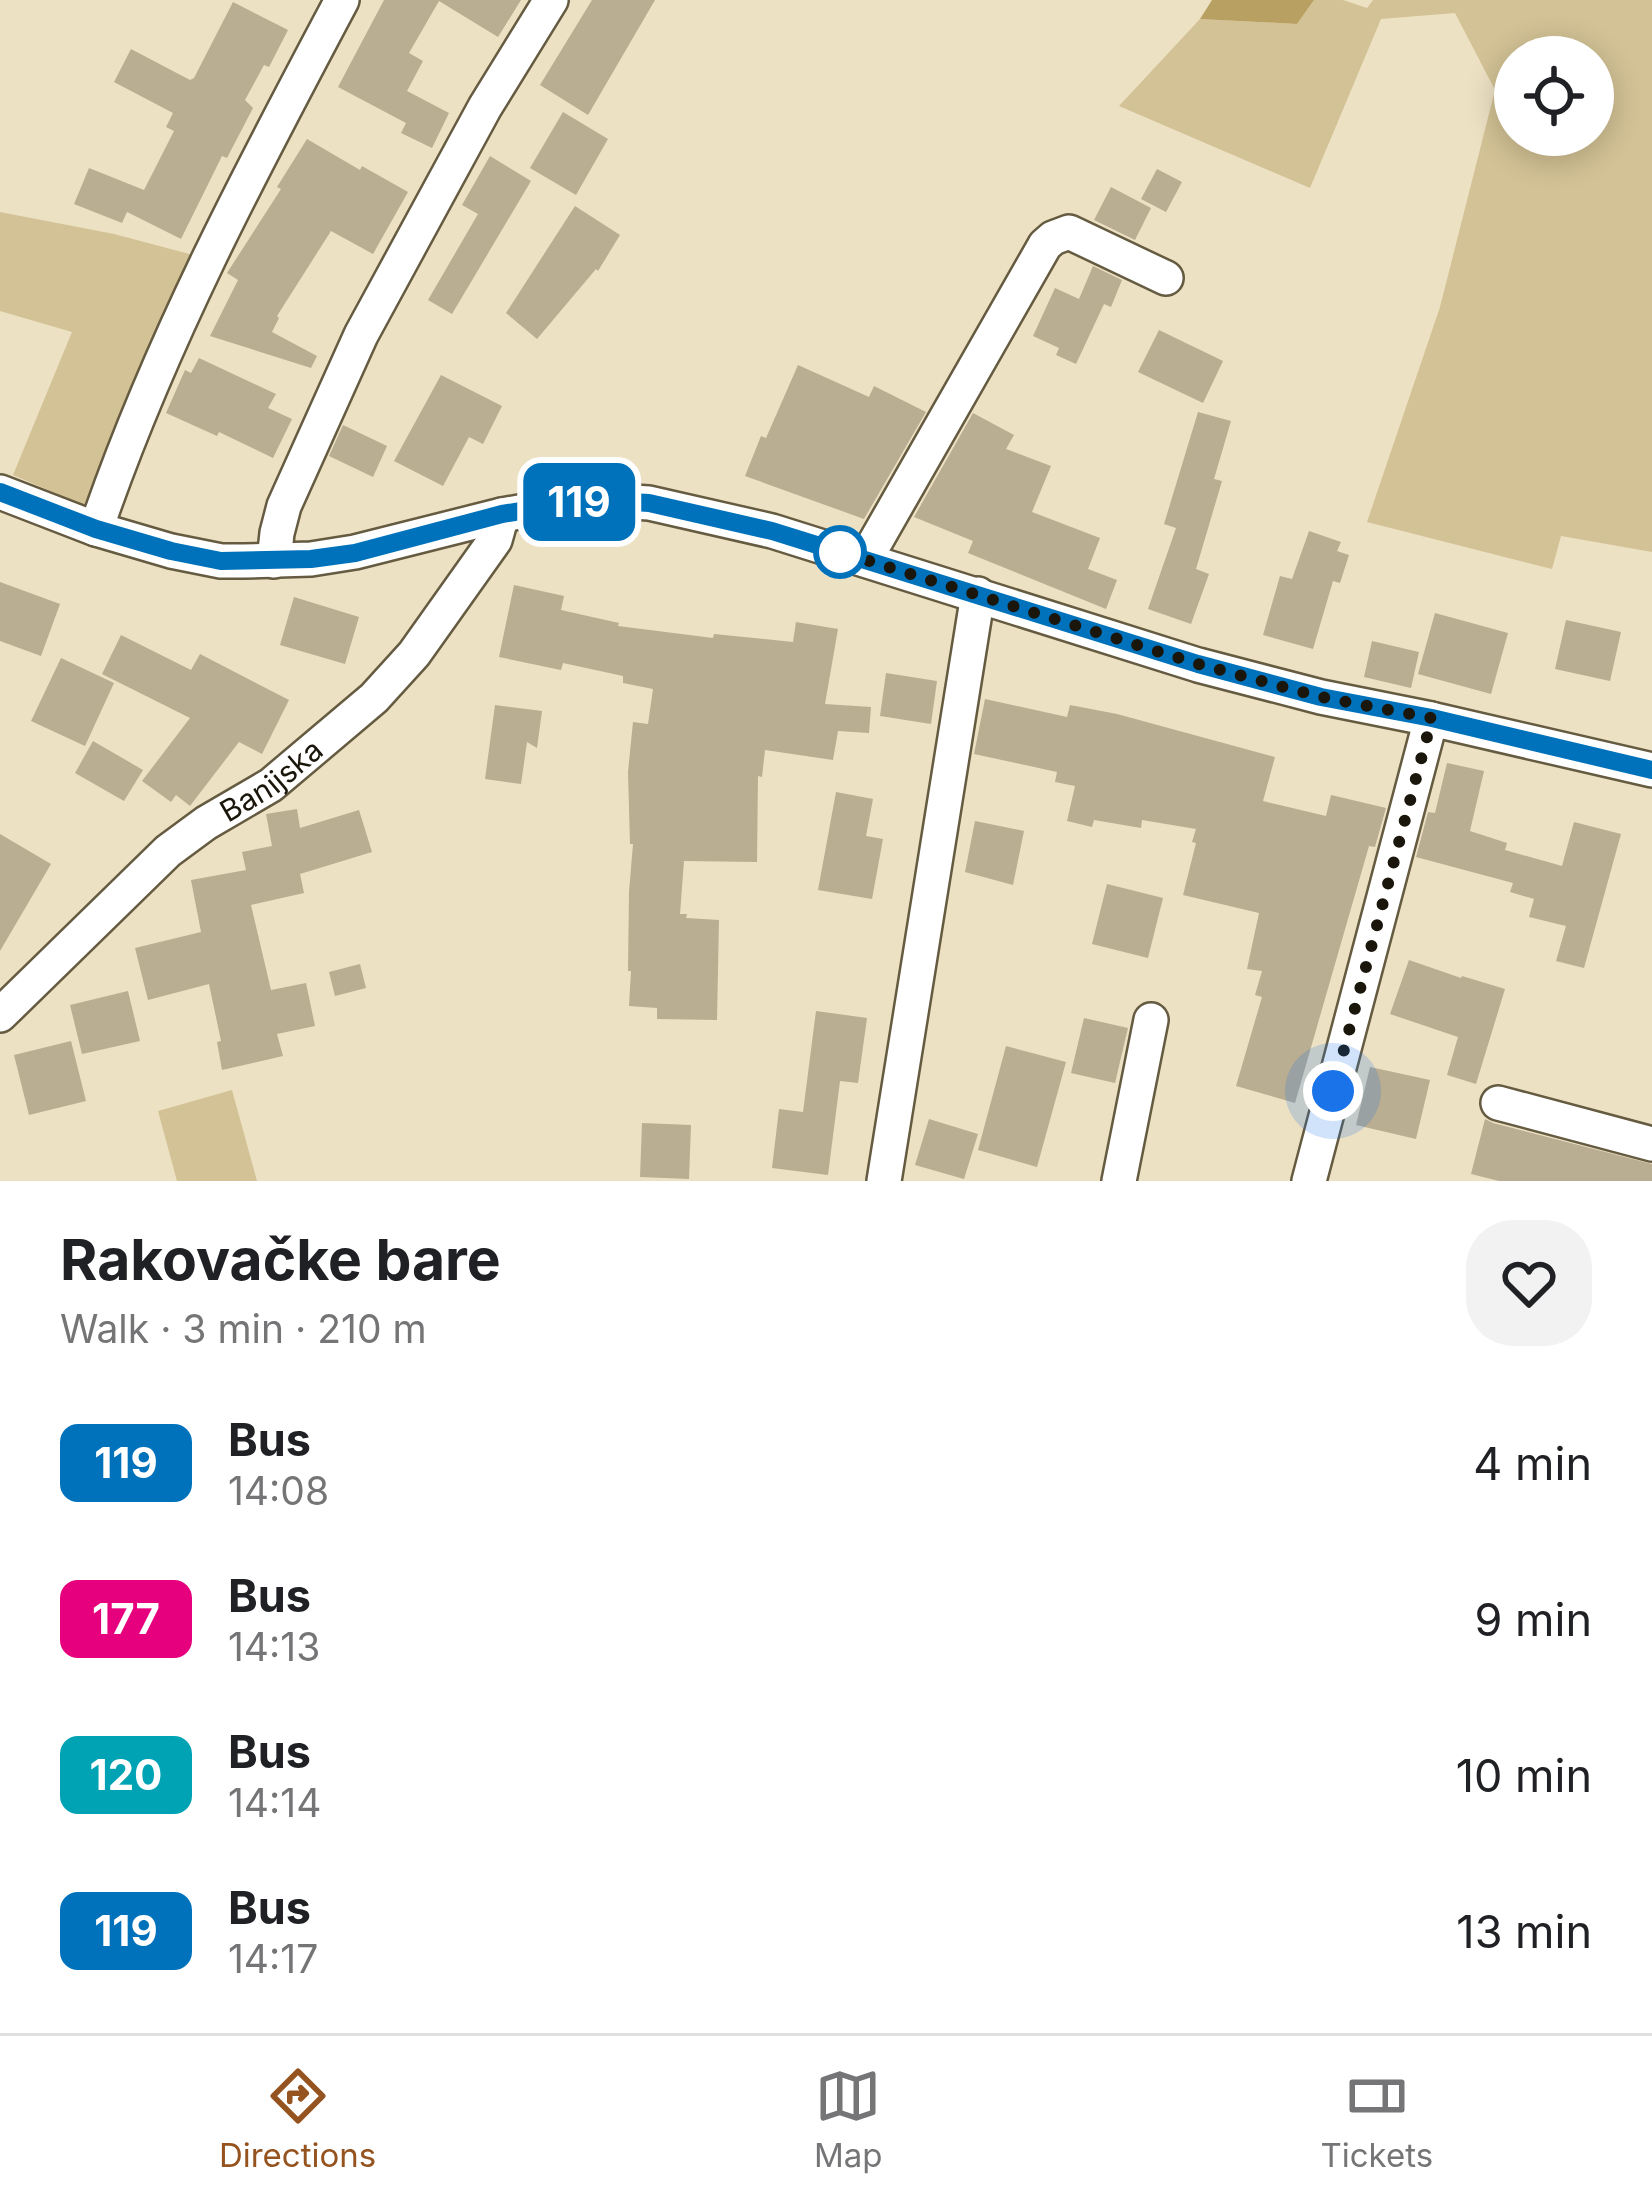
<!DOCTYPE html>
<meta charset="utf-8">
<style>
:root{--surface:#fff;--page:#f2f2f2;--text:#202124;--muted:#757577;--line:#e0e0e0;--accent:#94531f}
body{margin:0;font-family:Inter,sans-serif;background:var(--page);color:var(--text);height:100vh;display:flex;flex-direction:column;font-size:45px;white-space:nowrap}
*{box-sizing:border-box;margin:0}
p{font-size:39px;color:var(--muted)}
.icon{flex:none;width:66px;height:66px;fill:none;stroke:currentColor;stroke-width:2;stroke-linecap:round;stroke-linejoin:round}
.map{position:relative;height:1181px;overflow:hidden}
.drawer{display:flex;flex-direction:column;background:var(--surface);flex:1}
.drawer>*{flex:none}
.badge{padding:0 24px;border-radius:18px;font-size:42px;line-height:78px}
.controls{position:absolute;left:1494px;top:36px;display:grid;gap:24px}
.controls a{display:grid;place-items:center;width:120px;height:120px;border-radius:50%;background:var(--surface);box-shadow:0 6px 30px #0003;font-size:60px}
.you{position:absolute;width:60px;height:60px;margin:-30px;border:9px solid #fff;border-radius:50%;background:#1a73e8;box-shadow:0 0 0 18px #1a73e833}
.map>.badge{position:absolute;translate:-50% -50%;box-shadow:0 0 0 6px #fff}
.round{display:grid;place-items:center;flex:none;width:126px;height:126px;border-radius:48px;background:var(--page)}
.summary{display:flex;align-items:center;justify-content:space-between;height:204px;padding:0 60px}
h1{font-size:57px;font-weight:700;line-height:90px}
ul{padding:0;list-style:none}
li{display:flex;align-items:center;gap:36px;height:156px;padding:0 60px}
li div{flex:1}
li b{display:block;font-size:45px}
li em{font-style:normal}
li .badge{min-width:132px;font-weight:700;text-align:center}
.tabs{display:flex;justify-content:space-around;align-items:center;height:168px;border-top:3px solid var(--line);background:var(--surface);font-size:33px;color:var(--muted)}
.tabs a{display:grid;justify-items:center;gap:6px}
.tabs .on{color:var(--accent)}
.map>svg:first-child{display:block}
.green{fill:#d3c295;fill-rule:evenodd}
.forest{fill:#b8a062}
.building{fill:#b9ad92}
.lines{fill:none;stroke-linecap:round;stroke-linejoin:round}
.minor-casing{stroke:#655b41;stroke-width:38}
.path{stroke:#8c846f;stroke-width:6;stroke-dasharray:9 9;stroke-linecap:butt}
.minor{stroke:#fff;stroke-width:33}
.line-casing{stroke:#fff;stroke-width:27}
.line{stroke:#0072bc;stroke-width:18}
.walk{stroke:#1a160b;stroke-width:12;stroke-dasharray:0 21.6}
.stop-dot{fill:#fff;stroke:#0072bc;stroke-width:6}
.labels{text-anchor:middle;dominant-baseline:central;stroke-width:9;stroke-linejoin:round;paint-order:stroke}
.street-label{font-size:30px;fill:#1a160b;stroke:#ede1c4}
</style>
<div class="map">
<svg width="1652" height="1181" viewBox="0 0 1652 1181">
<rect width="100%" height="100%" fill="#ede1c4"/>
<g class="green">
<path d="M 1314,0 L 1343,0 L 1367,8 L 1373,0 L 1652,0 L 1652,552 L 1561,536 L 1552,569 L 1367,522 L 1440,307 L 1495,90 L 1455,13 L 1381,19 L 1310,188 L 1119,106 L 1200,19 L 1297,24 ZM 1515,57 L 1593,57 L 1593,135 L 1515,135 Z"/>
<path d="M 0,212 L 114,234 L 197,256 L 88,507 L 13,475 L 72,332 L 0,311 Z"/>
<path d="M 232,1090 L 257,1181 L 177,1181 L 158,1111 Z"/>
</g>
<path class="forest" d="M 1212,0 L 1314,0 L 1297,24 L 1200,19 Z"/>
<g class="building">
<path d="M 384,0 L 521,0 L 498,37 L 439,1 L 409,53 L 423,61 L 407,91 L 449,113 L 432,148 L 401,133 L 406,123 L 338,87 Z"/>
<path d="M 592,0 L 655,0 L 588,115 L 540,85 Z"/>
<path d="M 233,2 L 288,30 L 269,67 L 264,65 L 245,100 L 253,108 L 227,158 L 222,156 L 181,239 L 127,212 L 122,223 L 74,204 L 89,168 L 144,190 L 174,131 L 166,127 L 173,113 L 114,82 L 131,49 L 190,80 L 194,78 Z"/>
<path d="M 563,112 L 608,139 L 576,195 L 530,168 Z"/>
<path d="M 307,139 L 360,170 L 362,166 L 408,192 L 373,254 L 331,231 L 277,316 L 279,318 L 272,332 L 317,356 L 311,368 L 210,336 L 238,280 L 227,273 L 281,189 L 277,187 Z"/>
<path d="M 490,156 L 531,181 L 452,314 L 428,300 L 478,214 L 462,205 Z"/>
<path d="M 1157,169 L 1182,182 L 1166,212 L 1141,199 Z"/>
<path d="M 1111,187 L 1151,208 L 1135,240 L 1094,220 Z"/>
<path d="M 575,206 L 620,235 L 598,271 L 596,269 L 537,339 L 506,313 Z"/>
<path d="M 1093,266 L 1122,280 L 1111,307 L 1104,304 L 1076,364 L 1056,355 L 1059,348 L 1033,336 L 1055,288 L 1079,299 Z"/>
<path d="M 1159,330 L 1223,361 L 1203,403 L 1138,372 Z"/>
<path d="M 199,358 L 276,394 L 268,408 L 292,419 L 273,458 L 219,432 L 217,436 L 166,413 L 185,370 L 191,373 Z"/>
<path d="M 798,365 L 869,397 L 874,386 L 926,412 L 864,519 L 745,476 L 761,436 L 766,438 Z"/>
<path d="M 441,375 L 502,406 L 483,444 L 469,437 L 443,486 L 394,461 Z"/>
<path d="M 1198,412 L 1231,421 L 1214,479 L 1222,481 L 1196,569 L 1209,574 L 1191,624 L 1148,609 L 1176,528 L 1164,524 Z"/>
<path d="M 973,413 L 1014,435 L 1006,449 L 1051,466 L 1032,512 L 1100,538 L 1088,569 L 1117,580 L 1106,609 L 968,553 L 973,541 L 914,517 Z"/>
<path d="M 343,425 L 387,446 L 373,477 L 329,456 Z"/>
<path d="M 1309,531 L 1341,542 L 1337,551 L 1349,555 L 1340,583 L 1333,581 L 1313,649 L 1263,635 L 1280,576 L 1292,579 Z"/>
<path d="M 0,582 L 60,604 L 41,656 L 0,641 Z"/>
<path d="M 514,585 L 564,596 L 561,610 L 619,623 L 618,626 L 713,638 L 714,634 L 793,642 L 796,622 L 838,629 L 825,704 L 871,707 L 869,733 L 838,731 L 833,760 L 765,750 L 762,777 L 758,776 L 757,862 L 684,861 L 680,914 L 687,914 L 686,918 L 719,920 L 717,1020 L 657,1019 L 657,1008 L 629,1006 L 631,971 L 628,971 L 629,892 L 633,844 L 630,844 L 628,772 L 633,722 L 648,724 L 653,689 L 623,683 L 623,676 L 563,663 L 561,670 L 499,657 Z"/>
<path d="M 294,597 L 359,617 L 345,664 L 280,645 Z"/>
<path d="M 1435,613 L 1508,633 L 1491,694 L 1418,674 Z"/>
<path d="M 1566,620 L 1621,632 L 1610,681 L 1555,669 Z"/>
<path d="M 121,635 L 191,670 L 200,654 L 289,700 L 262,754 L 239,742 L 190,806 L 176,795 L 171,802 L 142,781 L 190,718 L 102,674 Z"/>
<path d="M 1372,641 L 1419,652 L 1411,688 L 1364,677 Z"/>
<path d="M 61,658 L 114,683 L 85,746 L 31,721 Z"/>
<path d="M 886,673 L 937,681 L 931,724 L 880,716 Z"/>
<path d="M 985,699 L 1067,717 L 1070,705 L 1117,714 L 1275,757 L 1263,801 L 1326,816 L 1331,795 L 1386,808 L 1375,847 L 1369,846 L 1295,1103 L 1236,1086 L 1262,997 L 1255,995 L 1262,971 L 1247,969 L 1259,913 L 1183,895 L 1196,843 L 1192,842 L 1196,829 L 1142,820 L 1141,828 L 1094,820 L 1092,827 L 1067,821 L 1075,786 L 1055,782 L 1057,772 L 974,754 Z"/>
<path d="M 495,705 L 542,711 L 537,748 L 527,742 L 521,784 L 485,779 Z"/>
<path d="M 93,741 L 143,770 L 124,801 L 75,773 Z"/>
<path d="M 1447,763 L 1484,771 L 1470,831 L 1507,843 L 1505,850 L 1562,866 L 1574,822 L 1621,834 L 1584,968 L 1556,961 L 1566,926 L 1529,917 L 1534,899 L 1510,892 L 1513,883 L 1416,857 L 1428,812 L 1435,813 Z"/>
<path d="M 836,792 L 873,799 L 866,836 L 883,839 L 872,899 L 818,890 Z"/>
<path d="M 297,809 L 300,828 L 359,810 L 372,852 L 300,874 L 304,893 L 251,905 L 271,990 L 306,983 L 315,1026 L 277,1034 L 283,1056 L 222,1070 L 217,1042 L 221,1041 L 209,984 L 148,1000 L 135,948 L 201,932 L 191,880 L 246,870 L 242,852 L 272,846 L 266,814 Z"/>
<path d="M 975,821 L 1024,831 L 1013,885 L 965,872 Z"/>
<path d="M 0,834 L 51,864 L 0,951 Z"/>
<path d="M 1107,884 L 1163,898 L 1148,958 L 1092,944 Z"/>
<path d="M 1409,960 L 1461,978 L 1462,976 L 1505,989 L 1476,1084 L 1447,1075 L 1458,1037 L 1390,1014 Z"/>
<path d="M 360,964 L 366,988 L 335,996 L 329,972 Z"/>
<path d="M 128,991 L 140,1041 L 82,1054 L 70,1005 Z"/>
<path d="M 816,1011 L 867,1018 L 858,1083 L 840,1081 L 828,1175 L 772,1168 L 779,1109 L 803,1112 Z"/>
<path d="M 1084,1018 L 1128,1028 L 1115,1083 L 1071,1073 Z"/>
<path d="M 71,1041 L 86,1101 L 29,1115 L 14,1055 Z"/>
<path d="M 1006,1046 L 1066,1062 L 1037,1167 L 978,1150 Z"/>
<path d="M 1370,1067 L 1430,1080 L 1416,1139 L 1356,1125 Z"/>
<path d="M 929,1119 L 978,1134 L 964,1179 L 915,1165 Z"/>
<path d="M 1485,1119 L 1493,1123 L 1652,1164 L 1652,1181 L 1499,1181 L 1471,1174 Z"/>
<path d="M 642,1123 L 691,1125 L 689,1179 L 640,1177 Z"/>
</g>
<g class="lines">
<g class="minor-casing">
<g id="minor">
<path d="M 0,492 L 96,529 L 171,551 L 221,561 L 244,561 L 311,559 L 355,552 L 502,515 L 575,502 L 598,500 L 649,503 L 772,531 L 1198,665 L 1321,697 L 1431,719 L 1652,770"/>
<path d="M 96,529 C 159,344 251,171 342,0"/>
<path d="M 865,560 L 1045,245 L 1053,238 L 1069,232 L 1166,278"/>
<path d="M 274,561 L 277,533 L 284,506 L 361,335 L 485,107 L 551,0"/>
<path id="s1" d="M 0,1015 L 168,851 L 206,823 L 271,785 L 374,698 L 414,654 L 495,540 L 502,515"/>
<path d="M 1498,1103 L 1652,1144"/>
<path d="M 884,1181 L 978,594"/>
<path d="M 1119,1181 L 1151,1020"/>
<path d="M 1309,1181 L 1431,719"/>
</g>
</g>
<path class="path" d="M 552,470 L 568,465 L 592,465"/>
<use href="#minor" class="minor"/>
</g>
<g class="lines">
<g class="line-casing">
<path id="line" d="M 0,492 L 96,529 L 171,551 L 221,561 L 311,559 L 355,553 L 502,514 L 575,502 L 598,500 L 649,503 L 772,531 L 1198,664 L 1321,697 L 1432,718 L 1652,770"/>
</g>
<use href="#line" class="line"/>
<path class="walk" d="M 840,552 L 834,550 L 1198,664 L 1321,697 L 1432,718 L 1333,1091"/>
</g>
<circle class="stop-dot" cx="840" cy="552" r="24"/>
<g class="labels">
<g class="street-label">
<text stroke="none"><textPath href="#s1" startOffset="360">Banijska</textPath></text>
</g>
</g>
</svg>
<div class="controls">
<a><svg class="icon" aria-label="locate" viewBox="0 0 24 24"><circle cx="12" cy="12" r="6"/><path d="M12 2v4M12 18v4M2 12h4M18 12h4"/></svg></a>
</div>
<div class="you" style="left:1333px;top:1091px"></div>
<b class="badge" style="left:579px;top:502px;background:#0072bc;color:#fff">119</b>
</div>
<section class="drawer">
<div class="summary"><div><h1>Rakovačke bare</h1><p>Walk · 3 min · 210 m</p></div><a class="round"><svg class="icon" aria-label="heart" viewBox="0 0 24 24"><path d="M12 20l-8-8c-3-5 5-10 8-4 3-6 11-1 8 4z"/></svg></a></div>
<ul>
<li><span class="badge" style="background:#0072bc;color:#fff">119</span><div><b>Bus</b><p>14:08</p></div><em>4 min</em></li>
<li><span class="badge" style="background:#e6007e;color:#fff">177</span><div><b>Bus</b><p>14:13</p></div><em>9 min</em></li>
<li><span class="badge" style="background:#00a3b4;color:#fff">120</span><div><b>Bus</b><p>14:14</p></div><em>10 min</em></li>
<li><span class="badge" style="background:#0072bc;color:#fff">119</span><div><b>Bus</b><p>14:17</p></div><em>13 min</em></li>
</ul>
</section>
<nav class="tabs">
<a class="on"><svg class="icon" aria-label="directions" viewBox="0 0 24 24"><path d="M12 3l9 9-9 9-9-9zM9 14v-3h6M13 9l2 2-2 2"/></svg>Directions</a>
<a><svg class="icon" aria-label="map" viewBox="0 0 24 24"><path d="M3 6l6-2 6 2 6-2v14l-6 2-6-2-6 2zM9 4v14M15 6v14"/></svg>Map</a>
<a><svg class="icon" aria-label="tickets" viewBox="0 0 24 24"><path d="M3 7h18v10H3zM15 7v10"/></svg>Tickets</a>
</nav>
